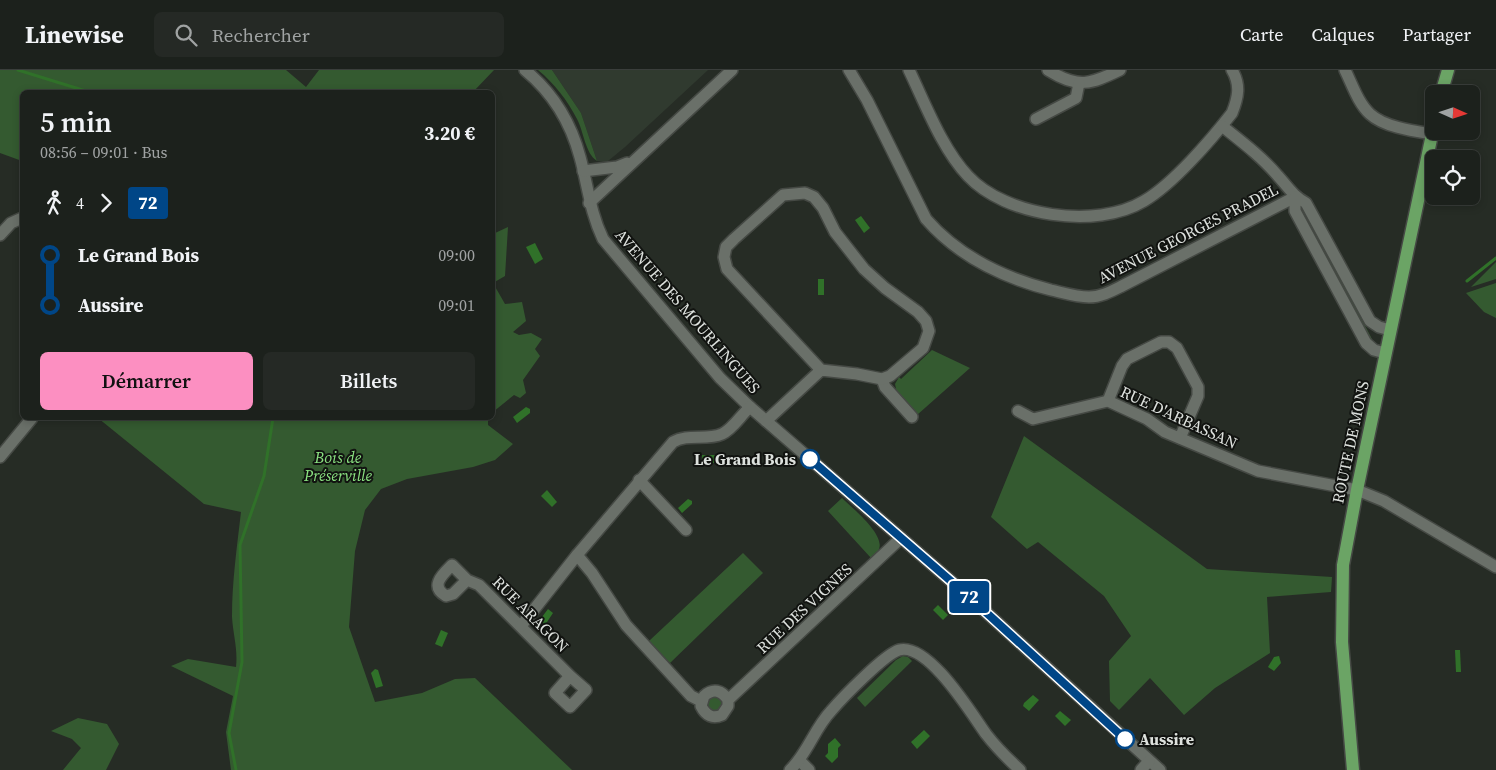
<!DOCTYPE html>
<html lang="fr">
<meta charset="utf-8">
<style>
:root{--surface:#1c211c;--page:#252925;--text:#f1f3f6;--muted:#a0a3a3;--line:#3a3e3b;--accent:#fc8fc1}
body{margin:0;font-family:"Source Serif 4",serif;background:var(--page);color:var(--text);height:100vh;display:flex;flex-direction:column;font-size:19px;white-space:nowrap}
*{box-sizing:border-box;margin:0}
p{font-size:16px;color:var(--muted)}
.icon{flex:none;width:28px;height:28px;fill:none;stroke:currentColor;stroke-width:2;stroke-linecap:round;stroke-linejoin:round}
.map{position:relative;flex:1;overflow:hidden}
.side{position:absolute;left:20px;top:20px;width:475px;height:330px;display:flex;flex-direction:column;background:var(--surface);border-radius:8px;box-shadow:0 2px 8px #0003,0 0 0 1px var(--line)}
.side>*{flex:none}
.badge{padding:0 10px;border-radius:4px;font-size:18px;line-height:32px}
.needle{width:32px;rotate:93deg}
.controls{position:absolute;left:1425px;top:15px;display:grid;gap:10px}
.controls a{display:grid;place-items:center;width:55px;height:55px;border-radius:8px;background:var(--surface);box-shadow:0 2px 8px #0003,0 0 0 1px var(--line);font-size:25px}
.map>.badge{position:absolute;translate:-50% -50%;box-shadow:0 0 0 2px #fff}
.legs{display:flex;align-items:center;gap:8px;height:55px;padding:0 20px;font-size:16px}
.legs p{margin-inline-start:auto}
.head{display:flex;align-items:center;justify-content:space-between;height:85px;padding:0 20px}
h1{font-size:28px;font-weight:600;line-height:38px}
.cta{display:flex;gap:10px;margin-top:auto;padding:10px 20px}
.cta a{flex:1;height:58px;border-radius:8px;background:var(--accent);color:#111;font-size:20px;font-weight:600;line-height:58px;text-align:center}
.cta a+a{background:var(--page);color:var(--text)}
ul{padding:0 20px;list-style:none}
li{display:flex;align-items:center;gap:18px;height:50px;font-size:19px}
li i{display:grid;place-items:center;width:8px;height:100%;margin:0 6px;background:currentColor}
li i::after{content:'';width:12px;height:12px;margin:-6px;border:4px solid;border-radius:50%;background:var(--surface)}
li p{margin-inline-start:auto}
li:first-child i{background:linear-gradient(#0000 50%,currentColor 0)}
li:last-child i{background:linear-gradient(currentColor 50%,#0000 0)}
header{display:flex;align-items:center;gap:30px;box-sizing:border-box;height:70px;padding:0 25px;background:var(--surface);border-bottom:1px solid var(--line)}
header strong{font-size:24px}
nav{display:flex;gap:28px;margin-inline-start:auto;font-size:18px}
.search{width:350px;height:45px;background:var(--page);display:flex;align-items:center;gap:12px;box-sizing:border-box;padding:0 18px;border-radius:8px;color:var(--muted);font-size:19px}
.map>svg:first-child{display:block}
.built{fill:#303a2f}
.green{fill:#345a30}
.water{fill:#307129}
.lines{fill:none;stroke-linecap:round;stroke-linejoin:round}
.stream{stroke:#307129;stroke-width:3}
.minor-casing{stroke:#454944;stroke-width:14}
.major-casing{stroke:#454944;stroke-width:15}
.minor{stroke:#6a7069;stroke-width:11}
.major{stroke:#6ba465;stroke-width:12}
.line-1-casing{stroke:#fff;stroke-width:11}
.line-1{stroke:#004687;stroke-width:8}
.stop-1-dot{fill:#fff;stroke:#004687;stroke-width:2.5}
.labels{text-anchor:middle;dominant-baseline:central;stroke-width:4;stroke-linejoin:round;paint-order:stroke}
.street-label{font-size:16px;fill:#dde1dd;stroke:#111310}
.park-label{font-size:16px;font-style:italic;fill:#8ae180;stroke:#111310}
.stop-label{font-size:16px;font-weight:bold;fill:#dde1dd;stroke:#111310;text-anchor:end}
</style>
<header>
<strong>Linewise</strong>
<div class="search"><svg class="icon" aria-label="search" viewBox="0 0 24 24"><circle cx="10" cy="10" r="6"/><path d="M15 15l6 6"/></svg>Rechercher</div>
<nav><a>Carte</a><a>Calques</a><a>Partager</a></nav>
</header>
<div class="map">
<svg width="1496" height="700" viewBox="0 0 1496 700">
<rect width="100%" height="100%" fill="#262c25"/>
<path class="built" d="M 552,0 L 708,0 L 625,77 L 608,91 L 604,92 L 597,91 L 581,43 Z"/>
<g class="green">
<path d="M 0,0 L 286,0 L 306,17 L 319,0 L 494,0 L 473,22 L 22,22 L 22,91 L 0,83 Z"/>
<path d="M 538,0 L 552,0 L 581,43 L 597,91 C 585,83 584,62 577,49 C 567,30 555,14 538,0 Z"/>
<path d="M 1300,136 L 1303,137 L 1372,269 L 1370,269 Z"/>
<path d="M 508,157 L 505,206 L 493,213 L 505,234 L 522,232 L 526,251 L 513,262 L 519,265 L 531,263 L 542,269 L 535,279 L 540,286 L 523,310 L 526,323 L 520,328 L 514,325 L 493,342 L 493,164 Z"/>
<path d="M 1496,192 L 1496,209 L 1471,217 Z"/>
<path d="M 1496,213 L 1496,248 L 1484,242 L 1466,223 Z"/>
<path d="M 932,280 L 970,298 L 917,345 L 897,323 L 895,314 L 899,307 L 901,309 Z"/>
<path d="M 98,348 L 488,348 L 488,355 L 513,374 L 495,390 L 473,397 L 407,409 L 381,419 L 365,440 L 355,481 L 349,557 L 375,632 L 422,623 L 455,609 L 475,608 L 572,700 L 231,700 L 226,662 L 233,626 L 171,596 L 188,589 L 236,597 C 238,579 233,564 232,547 C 232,511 237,477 241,442 L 204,434 Z"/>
<path d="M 1024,366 L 1207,499 L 1332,507 L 1331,522 L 1267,527 L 1270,583 L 1215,618 L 1184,645 L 1150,608 L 1119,640 L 1110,631 L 1109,591 L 1131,566 L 1104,526 L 1038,472 L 1027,479 L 991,447 Z"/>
<path d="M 842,428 C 852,438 885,464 879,479 C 878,482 873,485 871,488 L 828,441 Z"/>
<path d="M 743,483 L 763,503 L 670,593 L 649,571 Z"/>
<path d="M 903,586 L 908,587 L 912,591 L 865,637 L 857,628 L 896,590 Z"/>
<path d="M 718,626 L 723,634 L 720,640 L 714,642 L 707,637 L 709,628 Z"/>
<path d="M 78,648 L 107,654 L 119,674 L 106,700 L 63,700 L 81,678 L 72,669 L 51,661 Z"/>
</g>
<g class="water">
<path d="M 861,146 L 870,158 L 864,163 L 855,150 Z"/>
<path d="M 535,173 L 543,189 L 535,194 L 526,177 Z"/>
<rect x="818" y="209" width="6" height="16"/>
<path d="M 526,337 L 530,339 L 530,343 L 517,353 L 513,347 Z"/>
<path d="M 702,385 L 718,385 L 720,391 L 717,393 L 702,393 Z"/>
<path d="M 547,420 L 557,432 L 552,437 L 541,426 Z"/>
<path d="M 688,429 L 692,431 L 692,434 L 682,443 L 678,438 Z"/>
<path d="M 938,535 L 948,545 L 943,550 L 933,540 Z"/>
<path d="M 548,539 L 553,543 L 545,555 L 539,551 Z"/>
<path d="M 441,560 L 448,563 L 442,577 L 435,574 Z"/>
<path d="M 1455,580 L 1460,580 L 1461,602 L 1456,602 Z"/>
<path d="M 1279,586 L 1281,593 L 1274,601 L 1268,597 L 1274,587 Z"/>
<path d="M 375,599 L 378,600 L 383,616 L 376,618 L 371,603 Z"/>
<path d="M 1033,625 L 1039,630 L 1029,641 L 1023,636 L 1024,633 Z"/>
<path d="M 1060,641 L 1071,650 L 1065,656 L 1055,646 Z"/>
<path d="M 924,660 L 930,666 L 917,679 L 911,672 Z"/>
<path d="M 835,668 L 841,675 L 838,678 L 838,687 L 832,693 L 825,686 L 828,683 L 828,674 Z"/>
</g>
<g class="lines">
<g class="stream">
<path d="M 18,0 L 89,22"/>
<path d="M 1467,211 L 1496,188"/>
<path d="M 236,700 L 229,663 L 242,592 L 240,475 L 264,406 L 273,348"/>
</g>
<g class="minor-casing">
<g id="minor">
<path d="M 525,0 C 553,23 571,53 580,87 C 588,116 590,142 603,169 L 720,308 L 750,337 L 967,525 L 1160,700"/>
<path d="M 849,0 L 867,30 L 926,149 C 959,187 1004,208 1051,220 C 1064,223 1077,227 1089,227 C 1101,227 1112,221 1122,216 L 1295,127"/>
<path d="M 909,0 C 925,33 942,79 968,106 C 1005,146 1096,160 1144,131 C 1173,114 1211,70 1232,43 C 1238,28 1241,15 1232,0"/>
<path d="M 1048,0 C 1078,19 1091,14 1120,0"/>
<path d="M 1345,0 C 1352,14 1358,33 1370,44 C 1384,57 1413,61 1432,64"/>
<path d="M 1036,49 L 1076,28 L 1079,13"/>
<path d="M 1222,56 C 1242,72 1262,87 1278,106 C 1288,117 1293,126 1306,133 L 1370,251 L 1379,257 L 1390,260"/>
<path d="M 583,101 L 617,97 L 627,93"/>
<path d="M 1295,127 L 1295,141 L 1366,273 L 1374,280 L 1385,283"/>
<path d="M 589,133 L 732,0"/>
<path d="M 0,165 L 11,153 L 22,148"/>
<path d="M 882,309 L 885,317 L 912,347"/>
<path d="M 1108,331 L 1122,296 L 1127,289 L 1161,272 L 1169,272 L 1177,278 L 1198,317 L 1198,326 L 1180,368"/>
<path d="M 1018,341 L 1033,349 L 1108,331 L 1147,349 L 1165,362 L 1258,401 L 1357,420 L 1384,431 L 1496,497"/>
<path d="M 766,351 L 821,300 L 857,304 L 882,309 L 890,306 L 923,278 L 929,261 L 926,251 L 918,242 L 885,218 L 864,199 L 835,162 L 823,138 L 814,127 L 805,123 L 783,125 L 734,169 L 726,177 L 724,187 L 727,199 L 821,300"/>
<path d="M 0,387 L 32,348"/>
<path d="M 639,410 L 686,460"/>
<path d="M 577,485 L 592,503 L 626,555 L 691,626 L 701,631"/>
<path d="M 467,510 L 453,524 L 446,526 C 429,516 443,504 452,495 L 467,510 L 479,515 L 570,606 L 555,623 L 570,637 L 586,620 L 570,606"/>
<path d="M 521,556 L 577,485 L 673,372 C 688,363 706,371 722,364 C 733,359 741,345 750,337"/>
<path d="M 728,630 C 722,620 713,618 704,626 L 701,636 C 706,646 713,649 722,645 L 728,636 L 728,630 L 901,468"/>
<path d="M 800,691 L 809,700"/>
<path d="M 790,700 C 808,683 814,659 831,641 C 842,628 885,584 899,580 C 928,572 971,643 986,664 C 996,677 1008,689 1020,700"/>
<path d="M 1141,700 L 1149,691"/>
</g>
</g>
<g class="major-casing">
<g id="major">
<path d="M 1441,24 L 1448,0"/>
<path d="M 1353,700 L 1342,572 L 1343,495 L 1357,420 L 1434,55"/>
</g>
</g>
<use href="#minor" class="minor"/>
<use href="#major" class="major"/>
</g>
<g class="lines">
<g class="line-1-casing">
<path id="line-1" d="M 810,389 L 967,525 L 1125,669"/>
</g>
<use href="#line-1" class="line-1"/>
</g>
<g class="stop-1-dot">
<circle cx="810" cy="389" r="9"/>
<circle cx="1125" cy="669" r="9"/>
</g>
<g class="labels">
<g class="street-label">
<text transform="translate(1188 163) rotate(-27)">AVENUE GEORGES PRADEL</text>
<text transform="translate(688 241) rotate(49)">AVENUE DES MOURLINGUES</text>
<text transform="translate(1179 347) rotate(25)">RUE D'ARBASSAN</text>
<text transform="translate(1350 372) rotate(-78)">ROUTE DE MONS</text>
<text transform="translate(804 538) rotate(-43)">RUE DES VIGNES</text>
<text transform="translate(531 544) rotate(45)">RUE ARAGON</text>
</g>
<g class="park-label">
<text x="338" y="387">Bois de<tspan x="338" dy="18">Préserville</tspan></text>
</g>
<g class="stop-label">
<text x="796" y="389">Le Grand Bois</text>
<text x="1139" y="669" text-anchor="start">Aussire</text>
</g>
</g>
</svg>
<div class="controls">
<a><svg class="needle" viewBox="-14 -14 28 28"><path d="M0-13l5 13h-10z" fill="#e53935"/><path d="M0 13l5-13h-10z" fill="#a0a3a3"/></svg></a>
<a><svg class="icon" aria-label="locate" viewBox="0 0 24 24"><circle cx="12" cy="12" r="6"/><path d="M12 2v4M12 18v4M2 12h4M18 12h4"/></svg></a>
</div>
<b class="badge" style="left:969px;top:527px;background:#004687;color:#fff">72</b>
<section class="side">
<div class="head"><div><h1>5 min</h1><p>08:56 – 09:01 · Bus</p></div><b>3.20 €</b></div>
<div class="legs"><svg class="icon" aria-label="walk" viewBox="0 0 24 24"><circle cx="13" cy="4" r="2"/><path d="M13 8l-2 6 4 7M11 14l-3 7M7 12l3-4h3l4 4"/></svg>4<svg class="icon" aria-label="forward" viewBox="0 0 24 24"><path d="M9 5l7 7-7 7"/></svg><b class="badge" style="background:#004687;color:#fff">72</b></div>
<ul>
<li><i style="color:#004687"></i><b>Le Grand Bois</b><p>09:00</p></li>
<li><i style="color:#004687"></i><b>Aussire</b><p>09:01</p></li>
</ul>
<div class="cta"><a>Démarrer</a><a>Billets</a></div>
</section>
</div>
